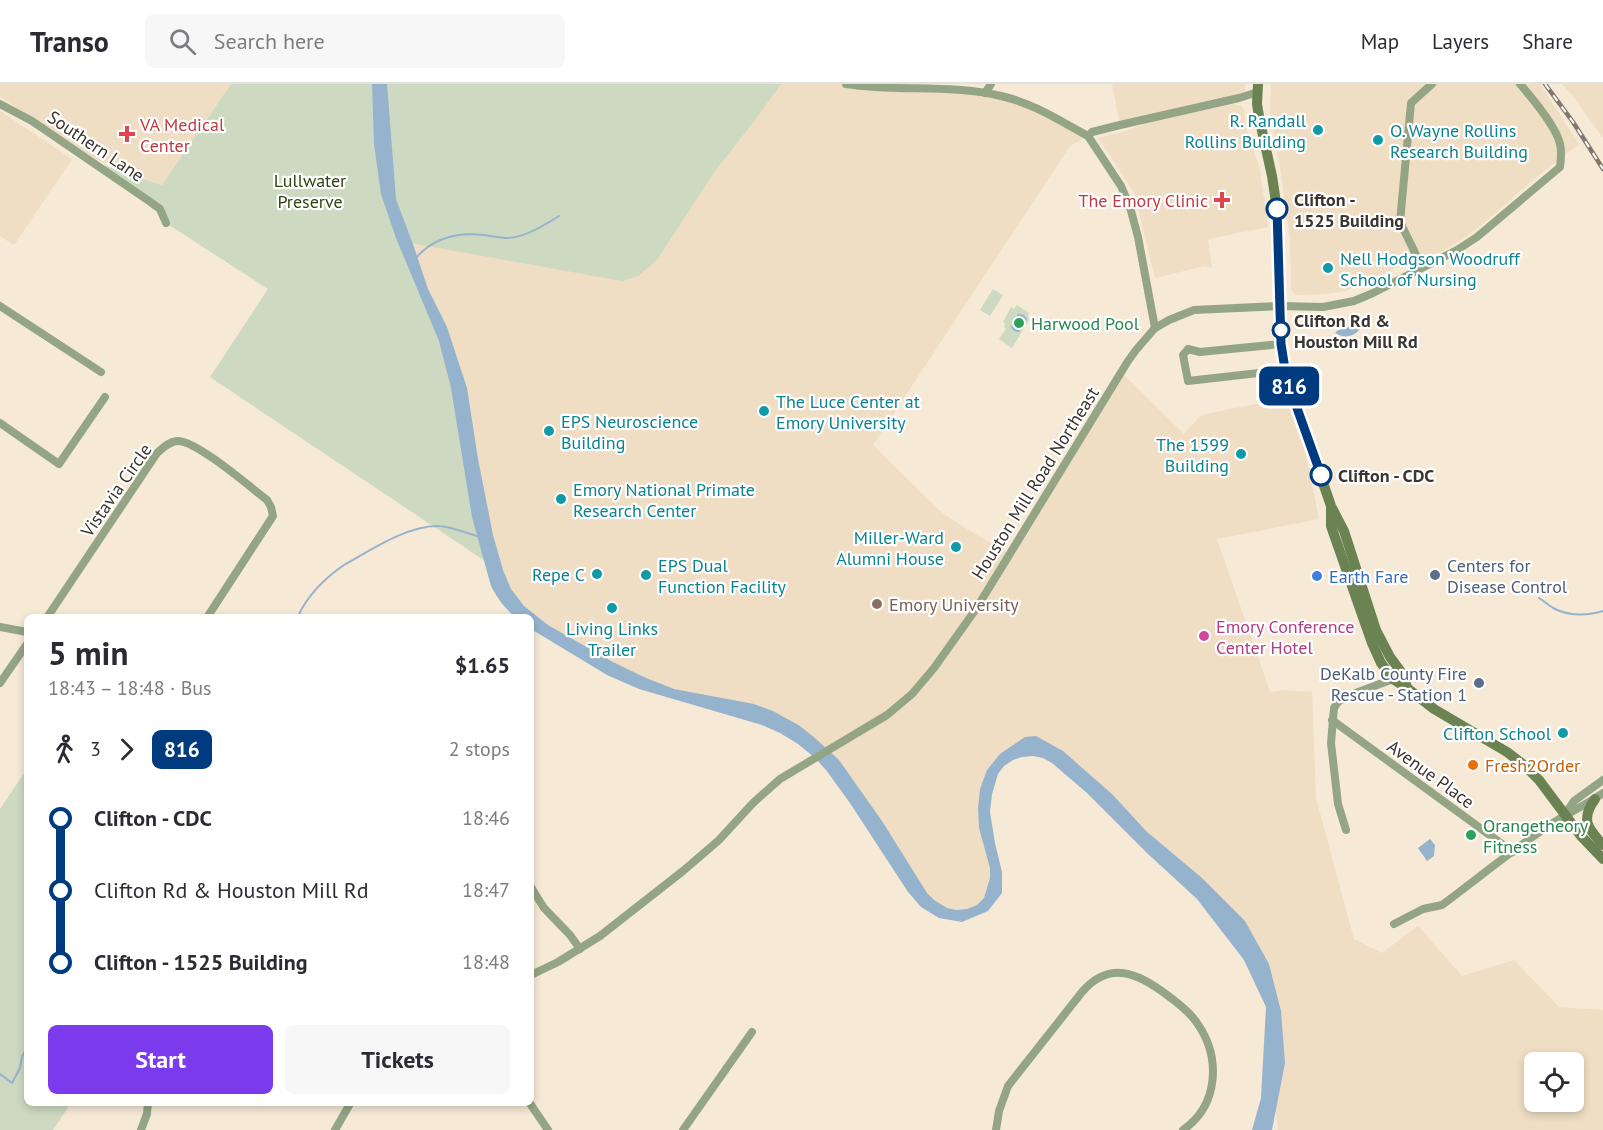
<!DOCTYPE html>
<meta charset="utf-8">
<style>
:root{--surface:#fff;--page:#f7f7f7;--text:#2b2b33;--muted:#7c7c81;--line:#e1e1e2;--accent:#7c3aed}
body{margin:0;font-family:"PT Sans",sans-serif;background:var(--page);color:var(--text);height:100vh;display:flex;flex-direction:column;font-size:22px;white-space:nowrap}
*{box-sizing:border-box;margin:0}
p{font-size:20px;color:var(--muted)}
.icon{flex:none;width:33px;height:33px;fill:none;stroke:currentColor;stroke-width:2;stroke-linecap:round;stroke-linejoin:round}
.map{position:relative;flex:1;overflow:hidden}
.panel{position:absolute;left:24px;top:530px;width:510px;height:492px;display:flex;flex-direction:column;background:var(--surface);border-radius:9px;box-shadow:0 3px 9px #0003}
.panel>*{flex:none}
.badge{padding:0 12px;border-radius:9px;font-size:21px;line-height:39px}
.buttons{position:absolute;left:1524px;top:968px;display:grid;gap:12px}
.buttons a{display:grid;place-items:center;width:60px;height:60px;border-radius:9px;background:var(--surface);box-shadow:0 3px 9px #0003;font-size:30px}
.map>.badge{position:absolute;translate:-50% -50%;box-shadow:0 0 0 3px #fff}
.legs{display:flex;align-items:center;gap:9px;height:66px;padding:0 24px;font-size:20px}
.legs p{margin-inline-start:auto}
.overview{display:flex;align-items:center;justify-content:space-between;height:102px;padding:0 24px}
h1{font-size:33px;font-weight:600;line-height:45px}
.primary-button{display:flex;gap:12px;margin-top:auto;padding:12px 24px}
.primary-button a{flex:1;height:69px;border-radius:9px;background:var(--accent);color:#fff;font-size:24px;font-weight:600;line-height:69px;text-align:center}
.primary-button a+a{background:var(--page);color:var(--text)}
ul{padding:0 24px;list-style:none}
li{display:flex;align-items:center;gap:21px;height:72px;font-size:22px}
li i{display:grid;place-items:center;width:9px;height:100%;margin:0 8px;background:currentColor}
li i::after{content:'';width:15px;height:15px;margin:-8px;border:4px solid;border-radius:50%;background:var(--surface)}
li p{margin-inline-start:auto}
li:first-child i{background:linear-gradient(#0000 50%,currentColor 0)}
li:last-child i{background:linear-gradient(currentColor 50%,#0000 0)}
header{display:flex;align-items:center;gap:36px;box-sizing:border-box;height:84px;padding:0 30px;background:var(--surface);border-bottom:2px solid var(--line)}
header strong{font-size:28px}
nav{display:flex;gap:33px;margin-inline-start:auto;font-size:21px}
.search{width:420px;height:54px;background:var(--page);display:flex;align-items:center;gap:15px;box-sizing:border-box;padding:0 21px;border-radius:9px;color:var(--muted);font-size:22px}
.map>svg:first-child{display:block}
.built{fill:#efdec4;fill-rule:evenodd}
.green{fill:#cdd9c0}
.water{fill:#96b3ce}
.lines{fill:none;stroke-linecap:round;stroke-linejoin:round}
.stream{stroke:#96b3ce;stroke-width:2}
.street{stroke:#94a585;stroke-width:8}
.secondary{stroke:#6b8353;stroke-width:10}
.rail-casing{stroke:#80786c;stroke-width:4.5}
.rail{stroke:#fff;stroke-width:2;stroke-dasharray:7;stroke-linecap:butt}
.line-1-casing{stroke:#fff;stroke-width:14}
.line-1{stroke:#003b80;stroke-width:9}
.culture-dot{fill:#0f9aa8;stroke:#fff;stroke-width:2}
.health-dot{fill:#e0444e;stroke:#fff;stroke-width:2}
.stop-1-dot{fill:#fff;stroke:#003b80;stroke-width:3}
.leisure-dot{fill:#2e9e5b;stroke:#fff;stroke-width:2}
.service-dot{fill:#5c6f8a;stroke:#fff;stroke-width:2}
.shop-dot{fill:#3f7fe0;stroke:#fff;stroke-width:2}
.education-dot{fill:#8d6e63;stroke:#fff;stroke-width:2}
.hotel-dot{fill:#d1479c;stroke:#fff;stroke-width:2}
.food-dot{fill:#e8710a;stroke:#fff;stroke-width:2}
.labels{text-anchor:middle;dominant-baseline:central;stroke-width:4.5;stroke-linejoin:round;paint-order:stroke}
.culture-label{font-size:18px;fill:#0d838f;stroke:#fff;text-anchor:start}
.health-label{font-size:18px;fill:#be3a42;stroke:#fff;text-anchor:start}
.street-label{font-size:18px;fill:#3a352e;stroke:#fff}
.park-label{font-size:18px;fill:#30440f;stroke:#fff}
.stop-label{font-size:18px;font-weight:bold;fill:#3a352e;stroke:#fff;text-anchor:start}
.leisure-label{font-size:18px;fill:#27864d;stroke:#fff;text-anchor:start}
.service-label{font-size:18px;fill:#4e5e75;stroke:#fff;text-anchor:start}
.shop-label{font-size:18px;fill:#366cbe;stroke:#fff;text-anchor:start}
.education-label{font-size:18px;fill:#785e54;stroke:#fff;text-anchor:start}
.hotel-label{font-size:18px;fill:#b23c85;stroke:#fff;text-anchor:start}
.food-label{font-size:18px;fill:#c56008;stroke:#fff;text-anchor:start}
</style>
<header>
<strong>Transo</strong>
<div class="search"><svg class="icon" aria-label="search" viewBox="0 0 24 24"><circle cx="10" cy="10" r="6"/><path d="M15 15l6 6"/></svg>Search here</div>
<nav><a>Map</a><a>Layers</a><a>Share</a></nav>
</header>
<div class="map">
<svg width="1603" height="1046" viewBox="0 0 1603 1046">
<rect width="100%" height="100%" fill="#f6e9d5"/>
<g class="built">
<path d="M 0,0 L 231,0 L 162,101 L 95,75 L 0,13 Z"/>
<path d="M 378,0 L 846,0 L 1002,12 L 1088,52 L 1070,62 L 873,361 L 941,428 L 967,445 L 1009,470 L 1121,288 L 1184,350 L 1201,331 L 1294,312 L 1319,435 L 1217,455 L 1270,608 L 1285,606 L 1312,608 L 1316,714 L 1354,855 L 1382,869 L 1418,842 L 1462,892 L 1514,876 L 1559,923 L 1603,926 L 1603,1046 L 1278,1046 L 1272,994 L 1272,925 L 1234,844 L 1048,666 L 1009,671 L 986,704 L 997,796 L 975,829 L 936,822 L 855,713 L 784,641 L 643,599 L 531,532 L 506,507 L 422,204 ZM 1534,978 L 1574,978 L 1574,1017 L 1534,1017 Z"/>
<path d="M 1112,0 L 1245,0 L 1245,12 L 1120,41 Z"/>
<path d="M 1271,0 L 1540,0 L 1579,60 L 1528,100 L 1495,130 L 1463,155 L 1440,168 L 1403,181 L 1346,207 L 1328,210 L 1296,211 L 1291,206 L 1290,154 L 1277,63 L 1271,39 L 1270,24 Z"/>
<path d="M 1562,0 L 1603,0 L 1603,54 L 1573,12 Z"/>
<path d="M 1234,20 L 1241,22 L 1244,25 L 1246,42 L 1260,86 L 1268,143 L 1208,155 L 1212,184 L 1205,182 L 1155,194 L 1134,108 L 1098,54 L 1126,47 L 1155,36 Z"/>
<path d="M 0,27 L 72,75 L 14,161 L 0,152 Z"/>
</g>
<g class="green">
<path d="M 231,0 L 781,0 L 755,36 L 715,87 L 657,176 L 638,192 L 622,197 L 405,158 L 445,260 L 494,483 L 210,293 L 268,205 L 166,139 L 163,132 L 89,76 L 162,101 Z"/>
<path d="M 993,205 L 1003,211 L 990,232 L 980,226 Z"/>
<path d="M 1017,221 L 1029,229 L 1028,232 L 1029,236 L 1012,264 L 999,255 L 1006,245 L 1004,243 L 1005,239 L 1003,238 L 1011,223 L 1014,225 Z"/>
<path d="M 27,685 L 27,1018 L 71,1019 L 53,1046 L 0,1046 L 0,725 Z"/>
</g>
<g class="water">
<path d="M 372,0 L 387,0 L 396,115 L 414,163 L 428,205 L 447,243 L 467,304 L 478,375 L 493,451 L 503,486 L 511,505 L 524,522 L 548,541 L 613,578 L 646,594 L 674,605 L 754,620 L 773,627 L 800,642 L 816,655 L 839,676 L 882,737 L 927,809 L 934,816 L 947,824 L 957,826 L 967,825 L 977,821 L 984,814 L 990,794 L 990,784 L 979,744 L 978,724 L 980,705 L 987,686 L 1000,670 L 1025,653 L 1036,652 L 1063,667 L 1113,711 L 1146,747 L 1202,794 L 1245,837 L 1269,880 L 1281,927 L 1285,979 L 1272,1046 L 1252,1046 L 1261,1014 L 1266,923 L 1244,876 L 1197,815 L 1148,770 L 1087,709 L 1052,679 L 1043,674 L 1033,672 L 1022,673 L 1013,676 L 1004,682 L 998,690 L 992,710 L 990,728 L 995,759 L 1002,788 L 1002,809 L 988,827 L 962,838 L 939,834 L 921,823 L 908,808 L 850,719 L 826,686 L 814,673 L 798,660 L 780,649 L 762,641 L 639,605 L 607,591 L 531,545 L 531,532 L 514,532 C 504,523 497,514 491,502 L 472,433 L 451,304 L 439,257 L 396,154 L 381,110 L 374,60 Z"/>
<path d="M 1018,230 L 1024,231 L 1027,235 L 1019,248 L 1014,247 L 1011,243 Z"/>
<path d="M 1361,234 L 1365,237 C 1359,250 1348,257 1335,249 C 1339,244 1342,246 1347,244 C 1352,241 1355,236 1361,234 Z"/>
<path d="M 1430,755 L 1435,761 L 1434,772 L 1427,777 L 1418,764 Z"/>
</g>
<g class="lines">
<g class="stream">
<path d="M 416,174 C 433,154 458,148 484,151 C 492,152 500,154 508,154 C 524,154 545,141 559,132"/>
<path d="M 1539,514 C 1544,517 1549,522 1555,525 C 1569,532 1588,532 1603,527"/>
<path d="M 298,532 C 308,511 325,494 344,481 C 371,466 408,441 439,442 C 449,442 469,450 480,453"/>
<path d="M 0,990 L 12,999 L 20,984 L 22,973 L 27,963"/>
</g>
<g class="street">
<path d="M 846,0 C 897,8 950,0 1001,12 C 1033,19 1060,37 1088,52 L 1092,48 L 1120,41 L 1239,14 L 1258,8"/>
<path d="M 985,9 L 991,0"/>
<path d="M 0,20 L 32,37 L 149,117 L 160,125 L 166,139"/>
<path d="M 1088,52 L 1121,102 L 1130,123 L 1138,153 L 1155,244"/>
<path d="M 1422,183 L 1400,138 L 1411,19 L 1432,0"/>
<path d="M 0,222 L 101,288"/>
<path d="M 1281,260 L 1200,268 L 1188,265 L 1183,271 L 1188,297 L 1285,286"/>
<path d="M 0,339 L 59,380 L 105,313"/>
<path d="M 48,532 L 157,369 C 163,364 168,358 177,357 C 196,356 250,403 267,416 L 271,423 L 273,432 L 208,532"/>
<path d="M 0,543 L 27,548"/>
<path d="M 0,599 L 27,560"/>
<path d="M 1332,636 L 1513,768"/>
<path d="M 1566,729 L 1574,717 L 1603,696"/>
<path d="M 1346,746 L 1338,720 L 1331,659 L 1334,624 L 1338,618 L 1345,613 L 1393,595"/>
<path d="M 531,803 L 544,824 L 570,851 L 580,865"/>
<path d="M 1394,840 L 1423,825 L 1442,821 C 1477,795 1511,767 1547,743 C 1565,730 1585,722 1603,709"/>
<path d="M 531,891 L 558,878 L 600,852 L 683,787 L 719,756 L 753,719 L 780,695 L 887,631 L 912,610 L 934,584 L 976,525 L 1128,277 L 1136,266 L 1155,244 L 1169,236 L 1194,226 L 1280,222 L 1323,223 L 1354,217 L 1373,209 L 1457,166 L 1477,153 L 1560,83 C 1561,75 1562,68 1560,60 C 1556,42 1532,14 1520,0"/>
<path d="M 529,1018 L 548,1046"/>
<path d="M 141,1046 L 147,1030 L 148,1018"/>
<path d="M 335,1046 L 351,1018"/>
<path d="M 683,1046 L 752,948"/>
<path d="M 996,1046 L 999,1027 L 1008,1002 L 1082,908 C 1110,876 1138,889 1167,911 C 1178,919 1190,928 1197,939 C 1221,973 1219,1021 1183,1046"/>
</g>
<g class="secondary">
<path d="M 1258,0 L 1257,20 L 1260,38 L 1272,92 L 1277,125 L 1281,260 L 1287,294 L 1331,422 L 1344,447 L 1376,546 L 1390,573 L 1404,592 L 1407,604"/>
<path d="M 1331,425 L 1331,442 L 1372,559 L 1381,579 L 1393,595 L 1407,604 L 1434,625 L 1507,668 L 1524,681 L 1539,696 L 1581,752 L 1603,775"/>
<path d="M 1595,715 C 1580,736 1588,744 1603,761"/>
</g>
<g class="rail-casing">
<path id="rail" d="M 1545,0 L 1573,38 L 1603,85"/>
</g>
<use href="#rail" class="rail"/>
</g>
<g class="lines">
<g class="line-1-casing">
<path id="line-1" d="M 1277,125 L 1281,260 L 1285,285 L 1293,313 L 1321,391"/>
</g>
<use href="#line-1" class="line-1"/>
</g>
<g class="culture-dot">
<circle cx="1318" cy="46" r="6"/>
<circle cx="1378" cy="56" r="6"/>
<circle cx="1328" cy="184" r="6"/>
<circle cx="764" cy="327" r="6"/>
<circle cx="549" cy="347" r="6"/>
<circle cx="1241" cy="370" r="6"/>
<circle cx="561" cy="415" r="6"/>
<circle cx="956" cy="463" r="6"/>
<circle cx="597" cy="490" r="6"/>
<circle cx="646" cy="491" r="6"/>
<circle cx="612" cy="524" r="6"/>
<circle cx="1563" cy="649" r="6"/>
</g>
<g class="health-dot">
<path d="M124 41h6v6h6v6h-6v6h-6v-6h-6v-6h6z"/>
<path d="M1219 107h6v6h6v6h-6v6h-6v-6h-6v-6h6z"/>
</g>
<g class="stop-1-dot">
<circle cx="1277" cy="125" r="10"/>
<circle cx="1281" cy="246" r="8"/>
<circle cx="1321" cy="391" r="10"/>
</g>
<g class="leisure-dot">
<circle cx="1019" cy="239" r="6"/>
<circle cx="1471" cy="751" r="6"/>
</g>
<g class="service-dot">
<circle cx="1435" cy="491" r="6"/>
<circle cx="1479" cy="599" r="6"/>
</g>
<circle class="shop-dot" cx="1317" cy="492" r="6"/>
<circle class="education-dot" cx="877" cy="520" r="6"/>
<circle class="hotel-dot" cx="1204" cy="552" r="6"/>
<circle class="food-dot" cx="1473" cy="681" r="6"/>
<g class="labels">
<g class="culture-label">
<text x="1306" y="36" text-anchor="end">R. Randall<tspan x="1306" dy="21">Rollins Building</tspan></text>
<text x="1390" y="46">O. Wayne Rollins<tspan x="1390" dy="21">Research Building</tspan></text>
<text x="1340" y="174">Nell Hodgson Woodruff<tspan x="1340" dy="21">School of Nursing</tspan></text>
<text x="776" y="317">The Luce Center at<tspan x="776" dy="21">Emory University</tspan></text>
<text x="561" y="337">EPS Neuroscience<tspan x="561" dy="21">Building</tspan></text>
<text x="1229" y="360" text-anchor="end">The 1599<tspan x="1229" dy="21">Building</tspan></text>
<text x="573" y="405">Emory National Primate<tspan x="573" dy="21">Research Center</tspan></text>
<text x="944" y="453" text-anchor="end">Miller-Ward<tspan x="944" dy="21">Alumni House</tspan></text>
<text x="658" y="481">EPS Dual<tspan x="658" dy="21">Function Facility</tspan></text>
<text x="585" y="490" text-anchor="end">Repe C</text>
<text x="612" y="544" text-anchor="middle">Living Links<tspan x="612" dy="21">Trailer</tspan></text>
<text x="1551" y="649" text-anchor="end">Clifton School</text>
</g>
<g class="health-label">
<text x="140" y="40">VA Medical<tspan x="140" dy="21">Center</tspan></text>
<text x="1208" y="116" text-anchor="end">The Emory Clinic</text>
</g>
<g class="street-label">
<text transform="translate(96 62) rotate(34)">Southern Lane</text>
<text transform="translate(1035 399) rotate(-58)">Houston Mill Road Northeast</text>
<text transform="translate(116 406) rotate(-55)">Vistavia Circle</text>
<text transform="translate(1431 690) rotate(36)">Avenue Place</text>
</g>
<g class="park-label">
<text x="310" y="96">Lullwater<tspan x="310" dy="21">Preserve</tspan></text>
</g>
<g class="stop-label">
<text x="1294" y="115">Clifton -<tspan x="1294" dy="21">1525 Building</tspan></text>
<text x="1294" y="236">Clifton Rd &amp;<tspan x="1294" dy="21">Houston Mill Rd</tspan></text>
<text x="1338" y="391">Clifton - CDC</text>
</g>
<g class="leisure-label">
<text x="1031" y="239">Harwood Pool</text>
<text x="1483" y="741">Orangetheory<tspan x="1483" dy="21">Fitness</tspan></text>
</g>
<g class="service-label">
<text x="1447" y="481">Centers for<tspan x="1447" dy="21">Disease Control</tspan></text>
<text x="1467" y="589" text-anchor="end">DeKalb County Fire<tspan x="1467" dy="21">Rescue - Station 1</tspan></text>
</g>
<g class="shop-label">
<text x="1329" y="492">Earth Fare</text>
</g>
<g class="education-label">
<text x="889" y="520">Emory University</text>
</g>
<g class="hotel-label">
<text x="1216" y="542">Emory Conference<tspan x="1216" dy="21">Center Hotel</tspan></text>
</g>
<g class="food-label">
<text x="1485" y="681">Fresh2Order</text>
</g>
</g>
</svg>
<div class="buttons">
<a><svg class="icon" aria-label="locate" viewBox="0 0 24 24"><circle cx="12" cy="12" r="6"/><path d="M12 2v4M12 18v4M2 12h4M18 12h4"/></svg></a>
</div>
<b class="badge" style="left:1289px;top:302px;background:#003b80;color:#fff">816</b>
<section class="panel">
<div class="overview"><div><h1>5 min</h1><p>18:43 – 18:48 · Bus</p></div><b>$1.65</b></div>
<div class="legs"><svg class="icon" aria-label="walk" viewBox="0 0 24 24"><circle cx="13" cy="4" r="2"/><path d="M13 8l-2 6 4 7M11 14l-3 7M7 12l3-4h3l4 4"/></svg>3<svg class="icon" aria-label="forward" viewBox="0 0 24 24"><path d="M9 5l7 7-7 7"/></svg><b class="badge" style="background:#003b80;color:#fff">816</b><p>2 stops</p></div>
<ul>
<li><i style="color:#003b80"></i><b>Clifton - CDC</b><p>18:46</p></li>
<li><i style="color:#003b80"></i><span>Clifton Rd &amp; Houston Mill Rd</span><p>18:47</p></li>
<li><i style="color:#003b80"></i><b>Clifton - 1525 Building</b><p>18:48</p></li>
</ul>
<div class="primary-button"><a>Start</a><a>Tickets</a></div>
</section>
</div>
